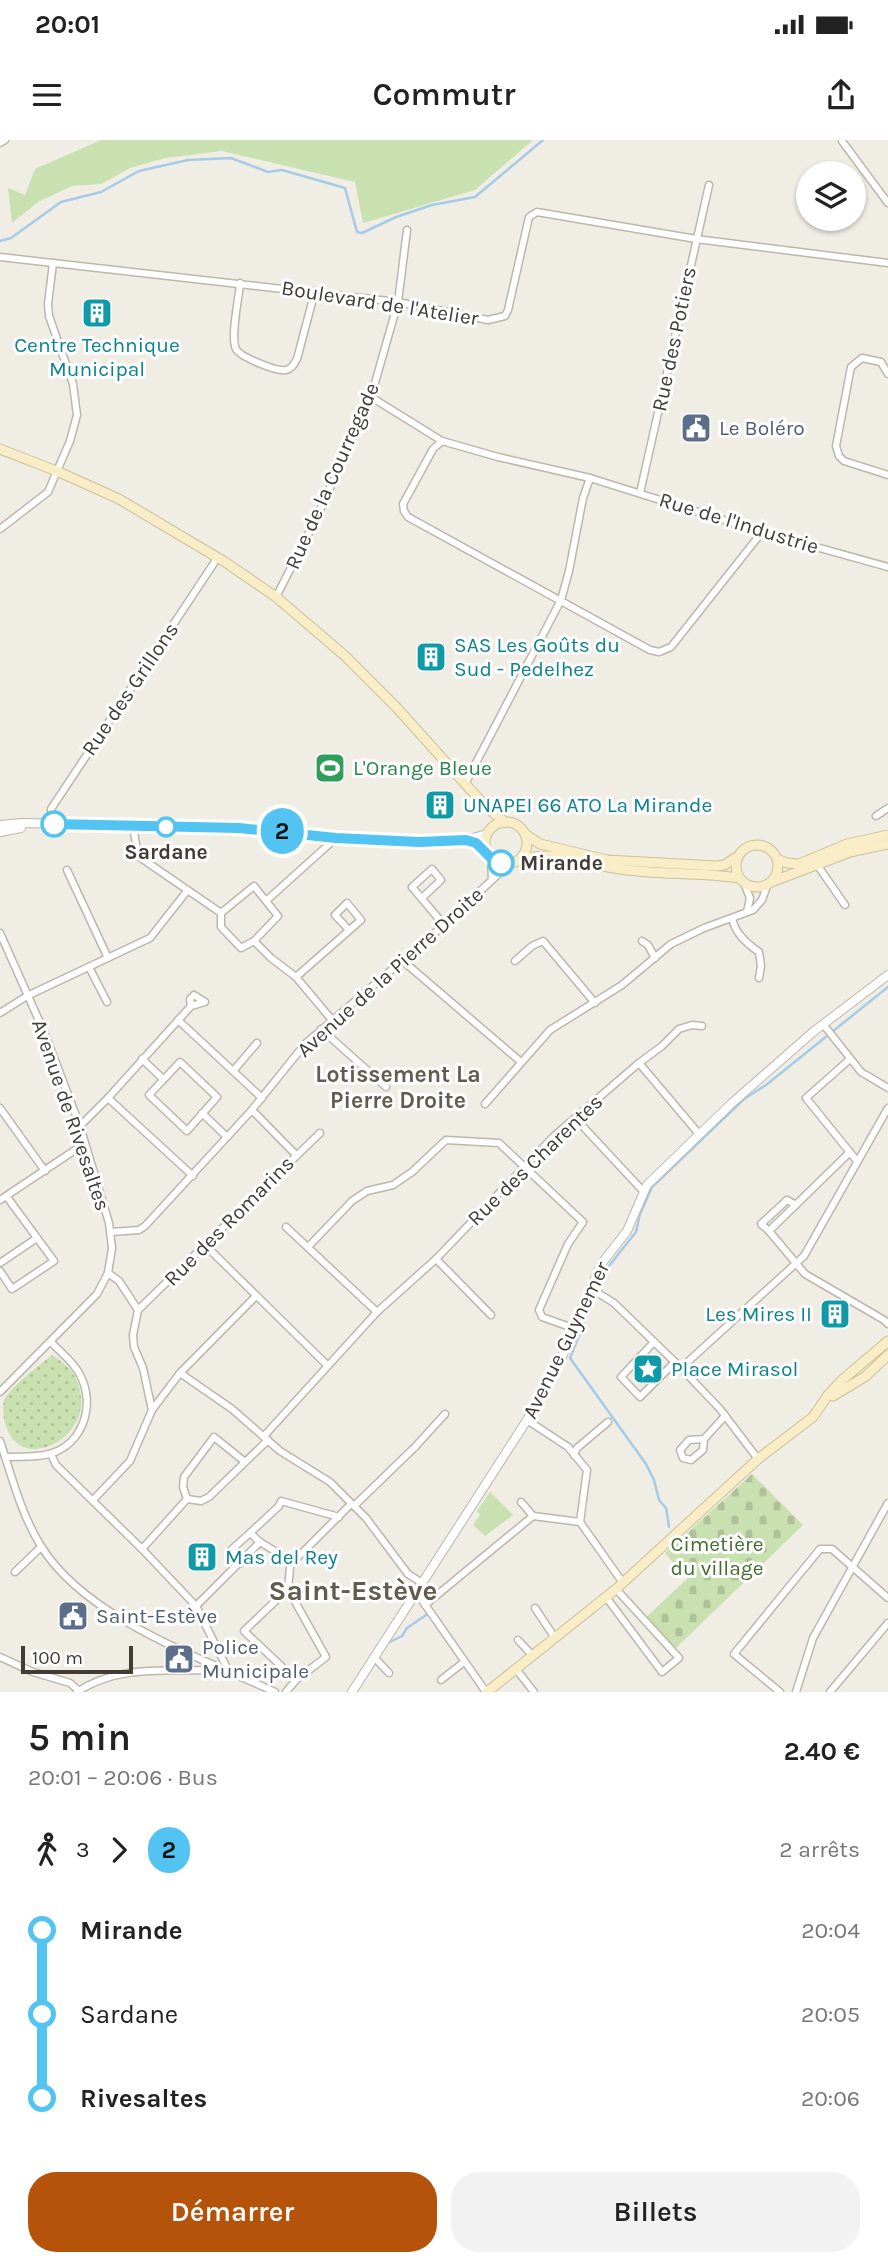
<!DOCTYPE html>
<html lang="fr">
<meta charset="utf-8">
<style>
:root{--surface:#fff;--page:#f2f2f2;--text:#222;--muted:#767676;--accent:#b45309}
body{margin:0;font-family:Karla,sans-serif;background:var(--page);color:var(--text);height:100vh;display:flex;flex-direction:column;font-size:26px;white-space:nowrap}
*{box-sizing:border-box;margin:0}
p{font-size:23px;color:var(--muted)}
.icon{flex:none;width:38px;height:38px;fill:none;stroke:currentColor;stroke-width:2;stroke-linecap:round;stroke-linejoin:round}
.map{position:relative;height:1552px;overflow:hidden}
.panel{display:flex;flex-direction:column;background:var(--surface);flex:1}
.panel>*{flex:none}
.badge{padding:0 14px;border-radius:23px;font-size:24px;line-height:46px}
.tools{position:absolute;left:796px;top:21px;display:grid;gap:14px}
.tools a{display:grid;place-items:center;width:70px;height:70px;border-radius:50%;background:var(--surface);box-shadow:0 2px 5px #0004;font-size:35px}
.scale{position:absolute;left:21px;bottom:18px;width:112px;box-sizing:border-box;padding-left:7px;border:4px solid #413d35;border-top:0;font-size:19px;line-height:24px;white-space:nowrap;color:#413d35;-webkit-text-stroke:5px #fff;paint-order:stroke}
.map>.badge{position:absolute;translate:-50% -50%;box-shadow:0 0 0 4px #fff}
.legs{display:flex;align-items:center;gap:10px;height:77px;padding:0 28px;font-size:23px}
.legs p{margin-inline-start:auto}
.overview{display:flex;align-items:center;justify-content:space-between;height:119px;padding:0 28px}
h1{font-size:38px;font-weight:600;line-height:52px}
.action{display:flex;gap:14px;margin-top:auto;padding:14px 28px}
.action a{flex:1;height:80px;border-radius:28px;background:var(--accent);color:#fff;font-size:28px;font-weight:600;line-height:80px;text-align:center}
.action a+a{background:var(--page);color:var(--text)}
ul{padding:0 28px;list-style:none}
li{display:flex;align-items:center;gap:24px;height:84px;font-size:26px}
li i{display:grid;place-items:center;width:10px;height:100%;margin:0 9px;background:currentColor}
li i::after{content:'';width:18px;height:18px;margin:-9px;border:5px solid;border-radius:50%;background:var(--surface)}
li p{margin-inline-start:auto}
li:first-child i{background:linear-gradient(#0000 50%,currentColor 0)}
li:last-child i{background:linear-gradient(currentColor 50%,#0000 0)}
.status{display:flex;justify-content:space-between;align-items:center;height:49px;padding:0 35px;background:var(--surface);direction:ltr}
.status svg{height:19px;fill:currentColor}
header{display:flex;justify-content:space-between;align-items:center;height:91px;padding:0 28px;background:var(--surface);font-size:32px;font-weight:600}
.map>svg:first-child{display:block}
.green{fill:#c9e0b0}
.cemetery{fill:url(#cemetery-stones)}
.garden{fill:url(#garden-dots)}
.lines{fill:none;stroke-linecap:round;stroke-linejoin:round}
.stream{stroke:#a5cbe7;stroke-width:2.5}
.minor-casing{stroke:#bdb7ab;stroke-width:9}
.tertiary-casing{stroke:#bdb7ab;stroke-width:10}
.secondary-casing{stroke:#cbc098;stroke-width:11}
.minor{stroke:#fff;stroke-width:6}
.tertiary{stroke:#fff;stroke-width:8}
.secondary{stroke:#f8edc6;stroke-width:9}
.line-1-casing{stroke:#fff;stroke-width:16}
.line-1{stroke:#53c4f1;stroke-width:10}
.stop-1-dot{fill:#fff;stroke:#53c4f1;stroke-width:3.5}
.labels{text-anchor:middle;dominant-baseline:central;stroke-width:6;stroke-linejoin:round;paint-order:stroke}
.street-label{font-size:21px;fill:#413d35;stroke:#fff}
.culture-label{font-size:21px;fill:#0d838f;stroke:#fff;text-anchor:start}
.service-label{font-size:21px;fill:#4e5e75;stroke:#fff;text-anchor:start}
.leisure-label{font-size:21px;fill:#27864d;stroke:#fff;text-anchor:start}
.stop-label{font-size:21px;font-weight:bold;fill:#413d35;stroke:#fff}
.park-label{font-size:21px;fill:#446c2f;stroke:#fff}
.neighbourhood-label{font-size:23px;font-weight:bold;fill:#635b4d;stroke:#fff}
.district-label{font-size:28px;font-weight:bold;fill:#635b4d;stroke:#fff}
</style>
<div class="status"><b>20:01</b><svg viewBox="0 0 49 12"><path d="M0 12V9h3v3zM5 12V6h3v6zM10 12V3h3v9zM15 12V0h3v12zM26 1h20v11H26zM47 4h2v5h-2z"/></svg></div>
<header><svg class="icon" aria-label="menu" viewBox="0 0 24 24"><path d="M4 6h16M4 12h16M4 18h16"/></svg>Commutr<svg class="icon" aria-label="share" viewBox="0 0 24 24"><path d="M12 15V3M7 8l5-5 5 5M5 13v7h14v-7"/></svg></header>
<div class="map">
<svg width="888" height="1552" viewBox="0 0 888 1552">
<defs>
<pattern id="cemetery-stones" width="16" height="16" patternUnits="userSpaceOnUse" patternTransform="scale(1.75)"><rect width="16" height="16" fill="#c9e0b0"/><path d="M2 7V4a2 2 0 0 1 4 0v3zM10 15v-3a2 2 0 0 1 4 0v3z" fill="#aec198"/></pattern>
<pattern id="garden-dots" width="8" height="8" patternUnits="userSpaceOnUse" patternTransform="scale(1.75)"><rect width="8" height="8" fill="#c9e0b0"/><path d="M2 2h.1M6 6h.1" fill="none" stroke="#aec198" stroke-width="1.8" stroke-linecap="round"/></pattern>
</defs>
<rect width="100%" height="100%" fill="#f0ede4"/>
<g class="green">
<path d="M 101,0 L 533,0 L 475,50 L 363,83 L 355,42 L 222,11 L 165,18 L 130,28 L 101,44 L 72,46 L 38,62 L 12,83 L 8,48 L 25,55 L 35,29 Z"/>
<path d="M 490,1352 L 513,1375 L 485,1396 L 473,1385 L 480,1375 L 477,1371 Z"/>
</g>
<path class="cemetery" d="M 752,1334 L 803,1385 L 674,1510 L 645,1478 L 687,1439 L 665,1413 Z"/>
<path class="garden" d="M 52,1215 C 69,1226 79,1236 81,1257 C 84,1283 62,1307 36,1309 C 11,1311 0,1281 4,1260 C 13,1244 38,1227 52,1215 Z"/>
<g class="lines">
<g class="stream">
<path d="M 0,101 L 11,98 L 61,62 L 101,52 L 139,31 L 188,20 L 231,18 L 268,32 L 282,30 L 345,48 L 357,92 L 362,93 L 396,77 L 432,65 L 475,57 L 543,0"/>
<path d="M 669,1387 L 666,1368 L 659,1360 L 654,1340 L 646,1324 L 570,1218 L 605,1131 L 636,1092 L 640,1074 L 652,1047 L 744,959 L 766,945 L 888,847"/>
<path d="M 388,1503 L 402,1496 L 407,1488 L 429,1473"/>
</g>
<g class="minor-casing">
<g id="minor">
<path d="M 842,1 L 888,63"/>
<path d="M 0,3 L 5,0"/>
<path d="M 0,117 L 398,162 L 488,180 L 505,176 L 508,170 L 529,77 L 537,72 L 696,99 L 888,123"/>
<path d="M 240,143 C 239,158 230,197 236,209 C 240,217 277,232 286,230 C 292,229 294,224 297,219 L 315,151"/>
<path d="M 888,234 L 881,222 L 862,218 L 851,227 L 836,306 L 839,316 L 844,321 L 888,335"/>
<path d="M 371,257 L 442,301 L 498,317 L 590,338 L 583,358 L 569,431 L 561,460 L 465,644"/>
<path d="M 442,301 L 433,309 L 403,364 L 404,371 L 408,377 L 650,510 L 659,512 L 671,507 L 762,392"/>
<path d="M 590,338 L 762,392 L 888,427"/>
<path d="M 640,353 L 709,45"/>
<path d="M 0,389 L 48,352 L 70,301 L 77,275 L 73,244 L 49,176 L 48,164 L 53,123"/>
<path d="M 276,457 L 315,381 L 371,257 L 398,162 L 407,90"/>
<path d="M 876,676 L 888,668"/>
<path d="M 52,684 L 51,669 L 218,417"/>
<path d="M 133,686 L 138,716 L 221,773"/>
<path d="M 491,718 L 492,740"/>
<path d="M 818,726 L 845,765"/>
<path d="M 67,730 L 108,818"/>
<path d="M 744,743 L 750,758 L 747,772"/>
<path d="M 254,746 L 278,776 L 254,801 L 241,808 L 221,787 L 221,773 Z"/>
<path d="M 422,758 L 441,740 L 432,729 L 412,747 L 444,785"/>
<path d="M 267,760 L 336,698"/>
<path d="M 732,778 C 735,793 746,803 759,812 L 761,826 L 759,838"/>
<path d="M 0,793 L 45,894 L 80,986 L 109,1083 L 112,1108 L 108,1133 L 97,1154 L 0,1252"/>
<path d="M 254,801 L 271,818 L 296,837 L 332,880"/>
<path d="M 642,801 L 648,805 L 655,818"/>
<path d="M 403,821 L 521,922"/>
<path d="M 515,821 L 532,806 L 543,801 L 595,863"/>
<path d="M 89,827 L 107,862"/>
<path d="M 296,837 L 361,780 L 347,763 L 335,775 L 349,790"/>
<path d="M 194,855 L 205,862 L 191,866 L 190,859 Z"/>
<path d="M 0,873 L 27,856 L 150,798 L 187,751"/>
<path d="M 178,880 L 262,958"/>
<path d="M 823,884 L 861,932 L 888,948"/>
<path d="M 321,889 L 386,947"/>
<path d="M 142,919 L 163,939"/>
<path d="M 850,919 L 806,958 L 857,1021"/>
<path d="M 180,922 L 217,957 L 187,991 L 149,955 Z"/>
<path d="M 639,923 L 699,994"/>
<path d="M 234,930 L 257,903"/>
<path d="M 108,958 L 193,1036"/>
<path d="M 485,964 L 550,890 L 622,845 L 671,804 L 704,788 L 753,770 L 762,760 L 767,746"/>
<path d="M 0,968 L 45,1031"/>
<path d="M 251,971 L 256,974 L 296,1015"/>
<path d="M 202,973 L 227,997"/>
<path d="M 575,978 L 643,1051"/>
<path d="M 80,986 L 108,958 L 191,866"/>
<path d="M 850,1012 L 769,1091 L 805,1134 L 884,1180 L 888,1184"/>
<path d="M 0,1060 L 84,1004"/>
<path d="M 286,1087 L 377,1172"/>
<path d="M 769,1091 L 761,1084 L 787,1060 L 796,1065"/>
<path d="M 111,1092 L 139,1090 L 145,1086 L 251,971 L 305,904 L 444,785 L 509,724"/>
<path d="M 206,1106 L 327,1225"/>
<path d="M 308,1107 L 352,1061 L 367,1051 L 393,1045 L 412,1032 L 446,1000 L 499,1003 L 583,1082 L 568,1104 L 539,1170 L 542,1177 L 573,1188"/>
<path d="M 436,1119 L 491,1175"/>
<path d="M 0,1123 L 37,1098"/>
<path d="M 0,1131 L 12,1149 L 54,1121 L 7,1057"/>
<path d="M 108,1133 L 119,1141 L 138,1170 L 133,1195 L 134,1207 L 143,1228 L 152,1270"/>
<path d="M 590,1148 L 614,1163 L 681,1228 L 720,1269 L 758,1319"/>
<path d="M 138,1170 L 320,993"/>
<path d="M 654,1202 L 621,1237 L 640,1257 L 675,1222"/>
<path d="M 681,1228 L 804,1116 L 888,968"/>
<path d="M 180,1233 L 232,1269 L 280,1311 L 330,1342 L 366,1378 L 408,1434 L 422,1443"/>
<path d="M 527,1280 L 568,1307 L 587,1330 L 580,1382 L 623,1443"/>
<path d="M 264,1296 L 377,1172 L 436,1119 L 553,997 L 639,923 L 662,906 L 679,889 L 692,885 L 702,886"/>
<path d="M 704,1299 L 689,1300 L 680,1310 L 683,1318 L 691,1320 L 703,1310 L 704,1299 L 725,1276"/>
<path d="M 0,1301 C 12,1337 21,1374 41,1406 C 85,1478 201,1518 275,1552"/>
<path d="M 51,1314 L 56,1325 L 142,1409 L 196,1466 L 226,1526 L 216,1530 C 169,1532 118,1524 77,1552"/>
<path d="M 574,1315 L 577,1308 L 608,1282"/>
<path d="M 5,1317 C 19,1316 35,1318 49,1314 C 83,1305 96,1265 80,1235 C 74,1222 61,1213 51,1202"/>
<path d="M 187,1359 L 183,1347 L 184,1337 L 214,1297 L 245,1322"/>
<path d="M 93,1360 L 130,1321 L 152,1270 L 180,1233 L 256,1156"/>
<path d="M 521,1362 L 533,1376"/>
<path d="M 354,1366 L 415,1307 L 445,1274"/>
<path d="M 260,1402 L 293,1422"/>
<path d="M 142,1409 L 187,1359 L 201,1361 L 209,1357 L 268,1300"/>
<path d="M 241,1423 L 231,1410 L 250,1393"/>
<path d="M 15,1432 L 41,1407"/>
<path d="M 288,1449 L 326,1517 L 296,1540"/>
<path d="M 288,1449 L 290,1427 L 293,1422 L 351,1364"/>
<path d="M 417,1453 L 486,1552"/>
<path d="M 606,1457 L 662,1532 L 679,1518 L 616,1449"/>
<path d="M 425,1465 L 533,1376 L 580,1382"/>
<path d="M 196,1466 L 260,1402 L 250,1393 L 279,1366 L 281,1361 L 339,1377"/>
<path d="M 535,1468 L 555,1498"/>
<path d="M 518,1500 L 533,1516"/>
<path d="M 0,1517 L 33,1532 L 70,1543 L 79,1551"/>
<path d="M 374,1517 L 389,1533"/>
<path d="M 516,1529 L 534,1552"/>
<path d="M 441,1540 L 464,1522"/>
<path d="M 286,1552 L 296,1540 L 244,1491 L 288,1449"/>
<path d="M 780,1552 L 734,1514 L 820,1409 L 832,1409 L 888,1458"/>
<path d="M 796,1552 L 813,1498 L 888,1363"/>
<path d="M 830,1552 L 888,1483"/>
</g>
</g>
<g class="tertiary-casing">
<g id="tertiary">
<path d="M 0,685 L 22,683 L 239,688 L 336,698 L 419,702 L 466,700 L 487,694"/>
<path d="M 0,692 L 21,688"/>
<path d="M 469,701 L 476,703 L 487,712"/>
<path d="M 352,1552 L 527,1280 L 562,1217 L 573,1188 L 602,1123 L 627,1091 L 647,1045 L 732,963 L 813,892 L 888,835"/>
</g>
</g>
<g class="secondary-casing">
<g id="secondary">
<path d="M 0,309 L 59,332 L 119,359 L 225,422 L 276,457 L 344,515 L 397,568 L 487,668 L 505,682"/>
<circle cx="506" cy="703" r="21"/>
<path d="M 525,694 L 540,704 L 607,720 L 716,726 L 724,725 L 737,717"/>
<circle cx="757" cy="726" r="21"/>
<path d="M 777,719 L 787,723 L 799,724 L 847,704 L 888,695"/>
<path d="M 519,720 C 561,709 581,724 620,729 C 659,735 700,732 739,738"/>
<path d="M 774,741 L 850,712 L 888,704"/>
<path d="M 833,1256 L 866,1236 L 888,1215"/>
<path d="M 487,1552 L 616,1449 L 758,1319 L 813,1277 L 828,1255 L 841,1241 L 888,1201"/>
</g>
</g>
<use href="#minor" class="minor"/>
<use href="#tertiary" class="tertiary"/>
<use href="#secondary" class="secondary"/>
</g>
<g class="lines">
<g class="line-1-casing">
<path id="line-1" d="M 54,684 L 239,688 L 336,698 L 419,702 L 466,700 L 476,703 L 491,718 L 501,723"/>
</g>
<use href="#line-1" class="line-1"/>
</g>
<defs>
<g id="building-square" transform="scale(1.575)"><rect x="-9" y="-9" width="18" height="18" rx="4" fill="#0f9aa8" stroke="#fff"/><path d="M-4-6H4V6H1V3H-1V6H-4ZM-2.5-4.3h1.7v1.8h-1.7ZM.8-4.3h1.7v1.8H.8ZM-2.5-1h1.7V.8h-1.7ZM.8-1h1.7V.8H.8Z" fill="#fff"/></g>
<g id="civic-square" transform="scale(1.575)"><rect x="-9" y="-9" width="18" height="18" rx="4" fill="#5c6f8a" stroke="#fff"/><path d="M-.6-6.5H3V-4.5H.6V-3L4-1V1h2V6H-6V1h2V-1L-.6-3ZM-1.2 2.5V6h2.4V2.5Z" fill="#fff"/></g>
<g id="stadium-square" transform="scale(1.575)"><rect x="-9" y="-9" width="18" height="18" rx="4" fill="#2e9e5b" stroke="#fff"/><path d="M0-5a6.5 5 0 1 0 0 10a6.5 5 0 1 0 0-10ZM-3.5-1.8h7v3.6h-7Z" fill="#fff"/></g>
<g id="sight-square" transform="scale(1.575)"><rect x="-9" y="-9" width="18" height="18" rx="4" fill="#0f9aa8" stroke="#fff"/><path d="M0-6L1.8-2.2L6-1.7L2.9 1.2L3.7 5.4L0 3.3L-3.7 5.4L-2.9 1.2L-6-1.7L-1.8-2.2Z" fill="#fff"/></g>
</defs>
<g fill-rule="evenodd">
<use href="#building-square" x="97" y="173"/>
<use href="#civic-square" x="696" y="288"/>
<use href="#building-square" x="431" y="517"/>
<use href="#stadium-square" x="330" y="628"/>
<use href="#building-square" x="440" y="665"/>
<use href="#building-square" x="835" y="1174"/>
<use href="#sight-square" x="648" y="1229"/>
<use href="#building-square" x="202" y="1417"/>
<use href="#civic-square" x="73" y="1476"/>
<use href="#civic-square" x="179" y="1519"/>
</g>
<g class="stop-1-dot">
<circle cx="54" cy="684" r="12"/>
<circle cx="166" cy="687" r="9"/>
<circle cx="501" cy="723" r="12"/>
</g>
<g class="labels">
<g class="street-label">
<text transform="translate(380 163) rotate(9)">Boulevard de l'Atelier</text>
<text transform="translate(674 199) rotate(-78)">Rue des Potiers</text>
<text transform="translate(332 336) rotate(-66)">Rue de la Courregade</text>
<text transform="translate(739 383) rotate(17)">Rue de l'Industrie</text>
<text transform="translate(130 549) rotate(-56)">Rue des Grillons</text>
<text transform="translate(390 832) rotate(-42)">Avenue de la Pierre Droite</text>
<text transform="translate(71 975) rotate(71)">Avenue de Rivesaltes</text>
<text transform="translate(535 1020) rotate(-44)">Rue des Charentes</text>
<text transform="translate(229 1081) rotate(-45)">Rue des Romarins</text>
<text transform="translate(566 1200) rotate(-64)">Avenue Guynemer</text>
</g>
<g class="culture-label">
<text x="97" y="205" text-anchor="middle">Centre Technique<tspan x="97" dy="24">Municipal</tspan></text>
<text x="454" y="505">SAS Les Goûts du<tspan x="454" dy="24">Sud - Pedelhez</tspan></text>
<text x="463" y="665">UNAPEI 66 ATO La Mirande</text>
<text x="812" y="1174" text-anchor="end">Les Mires II</text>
<text x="671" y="1229">Place Mirasol</text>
<text x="225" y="1417">Mas del Rey</text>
</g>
<g class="service-label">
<text x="719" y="288">Le Boléro</text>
<text x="96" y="1476">Saint-Estève</text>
<text x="202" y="1507">Police<tspan x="202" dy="24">Municipale</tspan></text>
</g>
<g class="leisure-label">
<text x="353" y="628">L'Orange Bleue</text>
</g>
<g class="stop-label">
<text x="166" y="712">Sardane</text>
<text x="520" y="723" text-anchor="start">Mirande</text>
</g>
<g class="park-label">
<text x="717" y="1404">Cimetière<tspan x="717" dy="24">du village</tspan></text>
</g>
<g class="neighbourhood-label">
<text x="398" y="934">Lotissement La<tspan x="398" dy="26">Pierre Droite</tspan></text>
</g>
<g class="district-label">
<text x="353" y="1450">Saint-Estève</text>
</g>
</g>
</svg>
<div class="tools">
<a><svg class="icon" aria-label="layers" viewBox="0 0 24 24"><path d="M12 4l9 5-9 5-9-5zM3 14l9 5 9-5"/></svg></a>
</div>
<div class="scale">100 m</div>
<b class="badge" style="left:282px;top:691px;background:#53c4f1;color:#111">2</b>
</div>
<section class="panel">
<div class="overview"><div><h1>5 min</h1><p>20:01 – 20:06 · Bus</p></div><b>2.40 €</b></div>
<div class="legs"><svg class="icon" aria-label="walk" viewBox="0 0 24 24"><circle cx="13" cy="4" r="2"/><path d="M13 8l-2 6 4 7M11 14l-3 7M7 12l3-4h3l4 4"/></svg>3<svg class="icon" aria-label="forward" viewBox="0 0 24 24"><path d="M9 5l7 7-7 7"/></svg><b class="badge" style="background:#53c4f1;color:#111">2</b><p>2 arrêts</p></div>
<ul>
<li><i style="color:#53c4f1"></i><b>Mirande</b><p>20:04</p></li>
<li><i style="color:#53c4f1"></i><span>Sardane</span><p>20:05</p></li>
<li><i style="color:#53c4f1"></i><b>Rivesaltes</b><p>20:06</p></li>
</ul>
<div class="action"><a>Démarrer</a><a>Billets</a></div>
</section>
